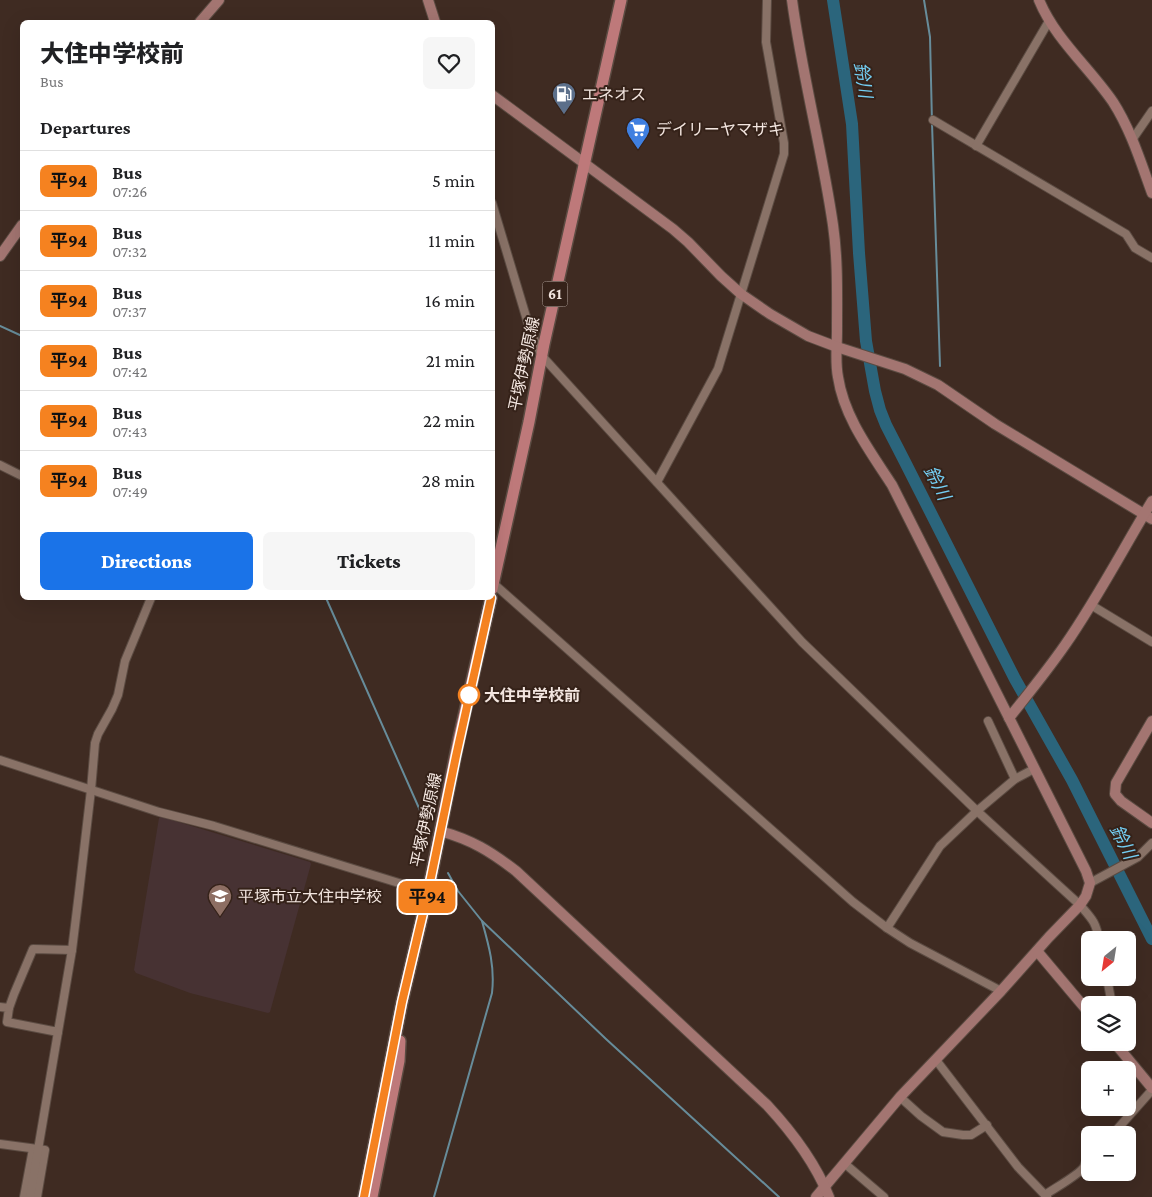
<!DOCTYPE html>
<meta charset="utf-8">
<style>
:root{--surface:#fff;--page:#f6f6f6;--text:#202124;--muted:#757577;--line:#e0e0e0;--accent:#1a73e8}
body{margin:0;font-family:"Crimson Pro","Noto Sans JP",serif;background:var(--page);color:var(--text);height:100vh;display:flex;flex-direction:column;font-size:19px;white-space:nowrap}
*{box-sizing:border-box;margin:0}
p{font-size:16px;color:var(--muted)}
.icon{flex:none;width:28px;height:28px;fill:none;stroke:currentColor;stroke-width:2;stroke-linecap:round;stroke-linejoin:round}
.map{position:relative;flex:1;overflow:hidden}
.sheet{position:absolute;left:20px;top:20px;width:475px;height:580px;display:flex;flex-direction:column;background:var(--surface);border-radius:8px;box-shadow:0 5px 20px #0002}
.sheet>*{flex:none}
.badge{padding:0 10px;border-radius:8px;font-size:18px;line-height:32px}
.needle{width:32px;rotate:210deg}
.fabs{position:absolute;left:1081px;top:931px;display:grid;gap:10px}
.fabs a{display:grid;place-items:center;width:55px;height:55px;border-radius:8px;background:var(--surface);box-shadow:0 5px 20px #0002;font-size:25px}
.map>.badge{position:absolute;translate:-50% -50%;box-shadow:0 0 0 2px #fff}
h2{padding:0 20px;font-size:19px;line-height:45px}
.round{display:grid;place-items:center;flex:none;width:52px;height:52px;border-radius:8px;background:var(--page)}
.overview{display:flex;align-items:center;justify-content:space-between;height:85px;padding:0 20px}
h1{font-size:24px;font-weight:800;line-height:38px}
.button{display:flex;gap:10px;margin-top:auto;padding:10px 20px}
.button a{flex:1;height:58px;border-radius:8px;background:var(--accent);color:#fff;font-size:20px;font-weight:800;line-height:58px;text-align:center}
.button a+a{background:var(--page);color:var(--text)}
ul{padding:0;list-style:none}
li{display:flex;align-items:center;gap:15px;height:60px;padding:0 20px;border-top:1px solid var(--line)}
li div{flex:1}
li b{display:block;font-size:19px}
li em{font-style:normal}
li .badge{min-width:55px;font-weight:700;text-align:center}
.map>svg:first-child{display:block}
.education{fill:#473233}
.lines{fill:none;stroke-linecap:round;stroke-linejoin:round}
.stream{stroke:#678c9a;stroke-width:2}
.river{stroke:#2b657c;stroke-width:12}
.street-casing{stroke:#5b4b42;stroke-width:10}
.secondary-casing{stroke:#5b4b42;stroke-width:12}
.primary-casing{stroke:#5b4b42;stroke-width:14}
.street{stroke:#897267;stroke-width:8}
.secondary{stroke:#a37571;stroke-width:10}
.primary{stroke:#be797a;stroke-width:11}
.line-casing{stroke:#fff;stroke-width:11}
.line{stroke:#f58220;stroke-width:8}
.stop-dot{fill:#fff;stroke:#f58220;stroke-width:2.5}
.labels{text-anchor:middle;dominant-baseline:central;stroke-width:4;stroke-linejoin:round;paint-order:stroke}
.shield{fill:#352219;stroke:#baaba4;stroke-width:1}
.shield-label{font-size:15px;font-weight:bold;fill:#f3e6e0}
.poi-label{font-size:16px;fill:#f3e6e0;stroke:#352219;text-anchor:start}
.street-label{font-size:16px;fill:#f3e6e0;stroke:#352219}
.stop-label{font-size:16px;font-weight:bold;fill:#f3e6e0;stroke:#352219;text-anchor:start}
.water-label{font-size:18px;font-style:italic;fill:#74cef3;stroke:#352219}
</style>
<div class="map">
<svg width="1152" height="1197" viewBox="0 0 1152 1197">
<rect width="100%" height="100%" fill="#3f2b22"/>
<path class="education" d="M 162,817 L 310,862 L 311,864 L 270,1012 L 268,1013 L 190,993 L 136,973 L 134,970 L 159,818 Z"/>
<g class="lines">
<g class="stream">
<path d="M 924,0 L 930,37 L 932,123 L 940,366"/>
<path d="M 0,326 L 22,336"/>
<path d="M 326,598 L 430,833"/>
<path d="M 448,873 L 458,891 L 482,921 L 606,1039 L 779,1197"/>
<path d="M 434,1197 L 492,993 C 495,967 489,946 482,921"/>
</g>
<path class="river" d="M 833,0 L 852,124 L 859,253 L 866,341 L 875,391 L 880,410 L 886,425 L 905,462 L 1015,679 L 1072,780 L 1152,939"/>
<g class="street-casing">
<g id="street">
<path d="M 933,120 L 1126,234 L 1135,248 L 1152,258"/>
<path d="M 1132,140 L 1152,111"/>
<path d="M 976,146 L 1049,21"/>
<path d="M 492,203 L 530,330 L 542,356 L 802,642 L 977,811 L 1080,905 C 1092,919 1096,922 1099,940"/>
<path d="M 0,465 L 22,476"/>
<path d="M 657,482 L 718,369 L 784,154 L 784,143 L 766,42 L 767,0"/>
<path d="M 494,584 L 853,902 L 887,928 L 910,943 L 1001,991"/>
<path d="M 1091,605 L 1152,642"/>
<path d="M 988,721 L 1015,779"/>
<path d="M 0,760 L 159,812 L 214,826 L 428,892"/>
<path d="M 1090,883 L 1138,857 L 1152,843"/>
<path d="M 887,928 L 940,846 L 977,811 L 1015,779 L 1034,769"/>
<path d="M 1107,978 L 1112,1005"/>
<path d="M 0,1007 L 9,1008 L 7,1022 L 58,1032 L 72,950 L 79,893 L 91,790 L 95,743 L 98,734 L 112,709 L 118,695 L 125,661 L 151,598"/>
<path d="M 9,1008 L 14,994 L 33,949 L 72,950"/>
<path d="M 936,1060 L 1018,1167 L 1047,1197"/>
<path d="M 900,1097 L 921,1116 L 943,1132 L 963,1135 L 971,1135 L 987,1125"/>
<path d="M 1112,1135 L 1152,1090"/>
<path d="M 0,1144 L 45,1150 L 37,1197"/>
<path d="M 844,1163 L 884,1197"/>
<path d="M 1045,1195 C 1053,1189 1079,1175 1084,1167 C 1086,1162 1087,1157 1090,1152"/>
<path d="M 24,1197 L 33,1149"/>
<path d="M 30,1197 L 58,1032"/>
</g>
</g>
<g class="secondary-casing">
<g id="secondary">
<path d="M 428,0 L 435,22"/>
<path d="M 792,0 C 802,75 822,149 833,225 C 838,260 837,295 837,331 C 837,346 835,362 838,377 C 844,417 870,451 892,485 L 1086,871 L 1090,883 L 1086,896 L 1080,905 L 1049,937 L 1001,991 L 900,1097 L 816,1197"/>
<path d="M 1039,0 C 1055,39 1089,67 1113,102 C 1131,130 1141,163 1152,193"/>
<path d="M 200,22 L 219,0"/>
<path d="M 492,95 L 673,229 L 688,242 L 721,276 L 741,294 L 770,314 L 808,336 L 837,347 L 905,369 L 938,385 L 995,424 L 1152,519"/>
<path d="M 0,256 L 22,225"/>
<path d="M 1009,718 C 1028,694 1047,671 1065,645 C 1097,599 1123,549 1152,501"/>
<path d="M 1152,721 L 1116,783 L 1115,794 L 1121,801 L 1152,823"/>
<path d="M 440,831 C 472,840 490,851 516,871 L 767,1105 C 793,1133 815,1162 829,1197"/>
<path d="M 1037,951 L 1090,1014"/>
<path d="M 1114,1042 L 1152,1088"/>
</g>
</g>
<g class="primary-casing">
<g id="primary">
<path d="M 492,589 L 529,422 L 544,344 L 621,0"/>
<path d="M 364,1197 L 402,1002 L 428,892 L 459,738 L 491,598"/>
<path d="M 372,1197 L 399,1061 L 400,1041"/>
</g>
</g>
<use href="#street" class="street"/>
<use href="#secondary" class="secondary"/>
<use href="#primary" class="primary"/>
</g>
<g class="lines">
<g class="line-casing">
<path id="line" d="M 364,1197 L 402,1002 L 428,892 L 456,756 L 491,598"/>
</g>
<use href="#line" class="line"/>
</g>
<defs>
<g id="fuel-pin" transform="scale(1.25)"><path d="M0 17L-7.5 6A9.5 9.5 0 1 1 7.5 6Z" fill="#5c6f8a" stroke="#352219"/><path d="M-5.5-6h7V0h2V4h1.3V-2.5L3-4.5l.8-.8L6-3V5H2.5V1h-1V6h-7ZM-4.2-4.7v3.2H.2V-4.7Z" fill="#fff"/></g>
<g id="supermarket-pin" transform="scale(1.25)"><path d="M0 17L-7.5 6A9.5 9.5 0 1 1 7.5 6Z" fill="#3f7fe0" stroke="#352219"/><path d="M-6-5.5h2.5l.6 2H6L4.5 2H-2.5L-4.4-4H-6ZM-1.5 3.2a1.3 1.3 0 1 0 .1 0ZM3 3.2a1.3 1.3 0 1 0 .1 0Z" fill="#fff"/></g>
<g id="school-pin" transform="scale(1.25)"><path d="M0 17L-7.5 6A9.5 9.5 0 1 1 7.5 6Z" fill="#8d6e63" stroke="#352219"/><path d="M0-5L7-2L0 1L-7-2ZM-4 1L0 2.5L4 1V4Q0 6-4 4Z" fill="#fff"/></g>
</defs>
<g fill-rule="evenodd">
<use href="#fuel-pin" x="564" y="94"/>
<use href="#supermarket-pin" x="638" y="129"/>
<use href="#school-pin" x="220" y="896"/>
</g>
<circle class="stop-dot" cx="469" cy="695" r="10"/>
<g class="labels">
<rect class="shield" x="542.5" y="281.5" width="25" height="25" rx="4"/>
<g class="shield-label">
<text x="555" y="294">61</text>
</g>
<g class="poi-label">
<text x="582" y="94">エネオス</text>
<text x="656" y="129">デイリーヤマザキ</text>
<text x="238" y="896">平塚市立大住中学校</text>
</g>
<g class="street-label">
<text transform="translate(524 364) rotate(-78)">平塚伊勢原線</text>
<text transform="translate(426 820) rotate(-78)">平塚伊勢原線</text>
</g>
<g class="stop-label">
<text x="484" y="695">大住中学校前</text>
</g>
<g class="water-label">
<text transform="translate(863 80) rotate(81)">鈴川</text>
<text transform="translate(937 483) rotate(63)">鈴川</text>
<text transform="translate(1123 842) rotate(63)">鈴川</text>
</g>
</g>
</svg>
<div class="fabs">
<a><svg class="needle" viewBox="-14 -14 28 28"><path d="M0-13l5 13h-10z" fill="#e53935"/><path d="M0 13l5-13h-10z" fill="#757577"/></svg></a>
<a><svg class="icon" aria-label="layers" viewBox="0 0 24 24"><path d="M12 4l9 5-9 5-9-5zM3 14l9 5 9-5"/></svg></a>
<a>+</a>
<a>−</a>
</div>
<b class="badge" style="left:427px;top:897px;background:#f58220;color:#111">平94</b>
<section class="sheet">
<div class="overview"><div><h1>大住中学校前</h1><p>Bus</p></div><a class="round"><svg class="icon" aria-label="heart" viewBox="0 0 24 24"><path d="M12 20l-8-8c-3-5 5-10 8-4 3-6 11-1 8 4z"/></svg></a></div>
<h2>Departures</h2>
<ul>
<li><span class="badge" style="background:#f58220;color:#111">平94</span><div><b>Bus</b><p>07:26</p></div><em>5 min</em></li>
<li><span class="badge" style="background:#f58220;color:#111">平94</span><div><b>Bus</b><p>07:32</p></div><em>11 min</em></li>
<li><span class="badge" style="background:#f58220;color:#111">平94</span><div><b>Bus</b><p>07:37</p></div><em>16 min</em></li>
<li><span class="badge" style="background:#f58220;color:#111">平94</span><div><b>Bus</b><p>07:42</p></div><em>21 min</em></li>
<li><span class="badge" style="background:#f58220;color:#111">平94</span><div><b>Bus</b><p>07:43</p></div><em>22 min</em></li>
<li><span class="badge" style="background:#f58220;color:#111">平94</span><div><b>Bus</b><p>07:49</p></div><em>28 min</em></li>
</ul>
<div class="button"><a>Directions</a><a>Tickets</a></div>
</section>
</div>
